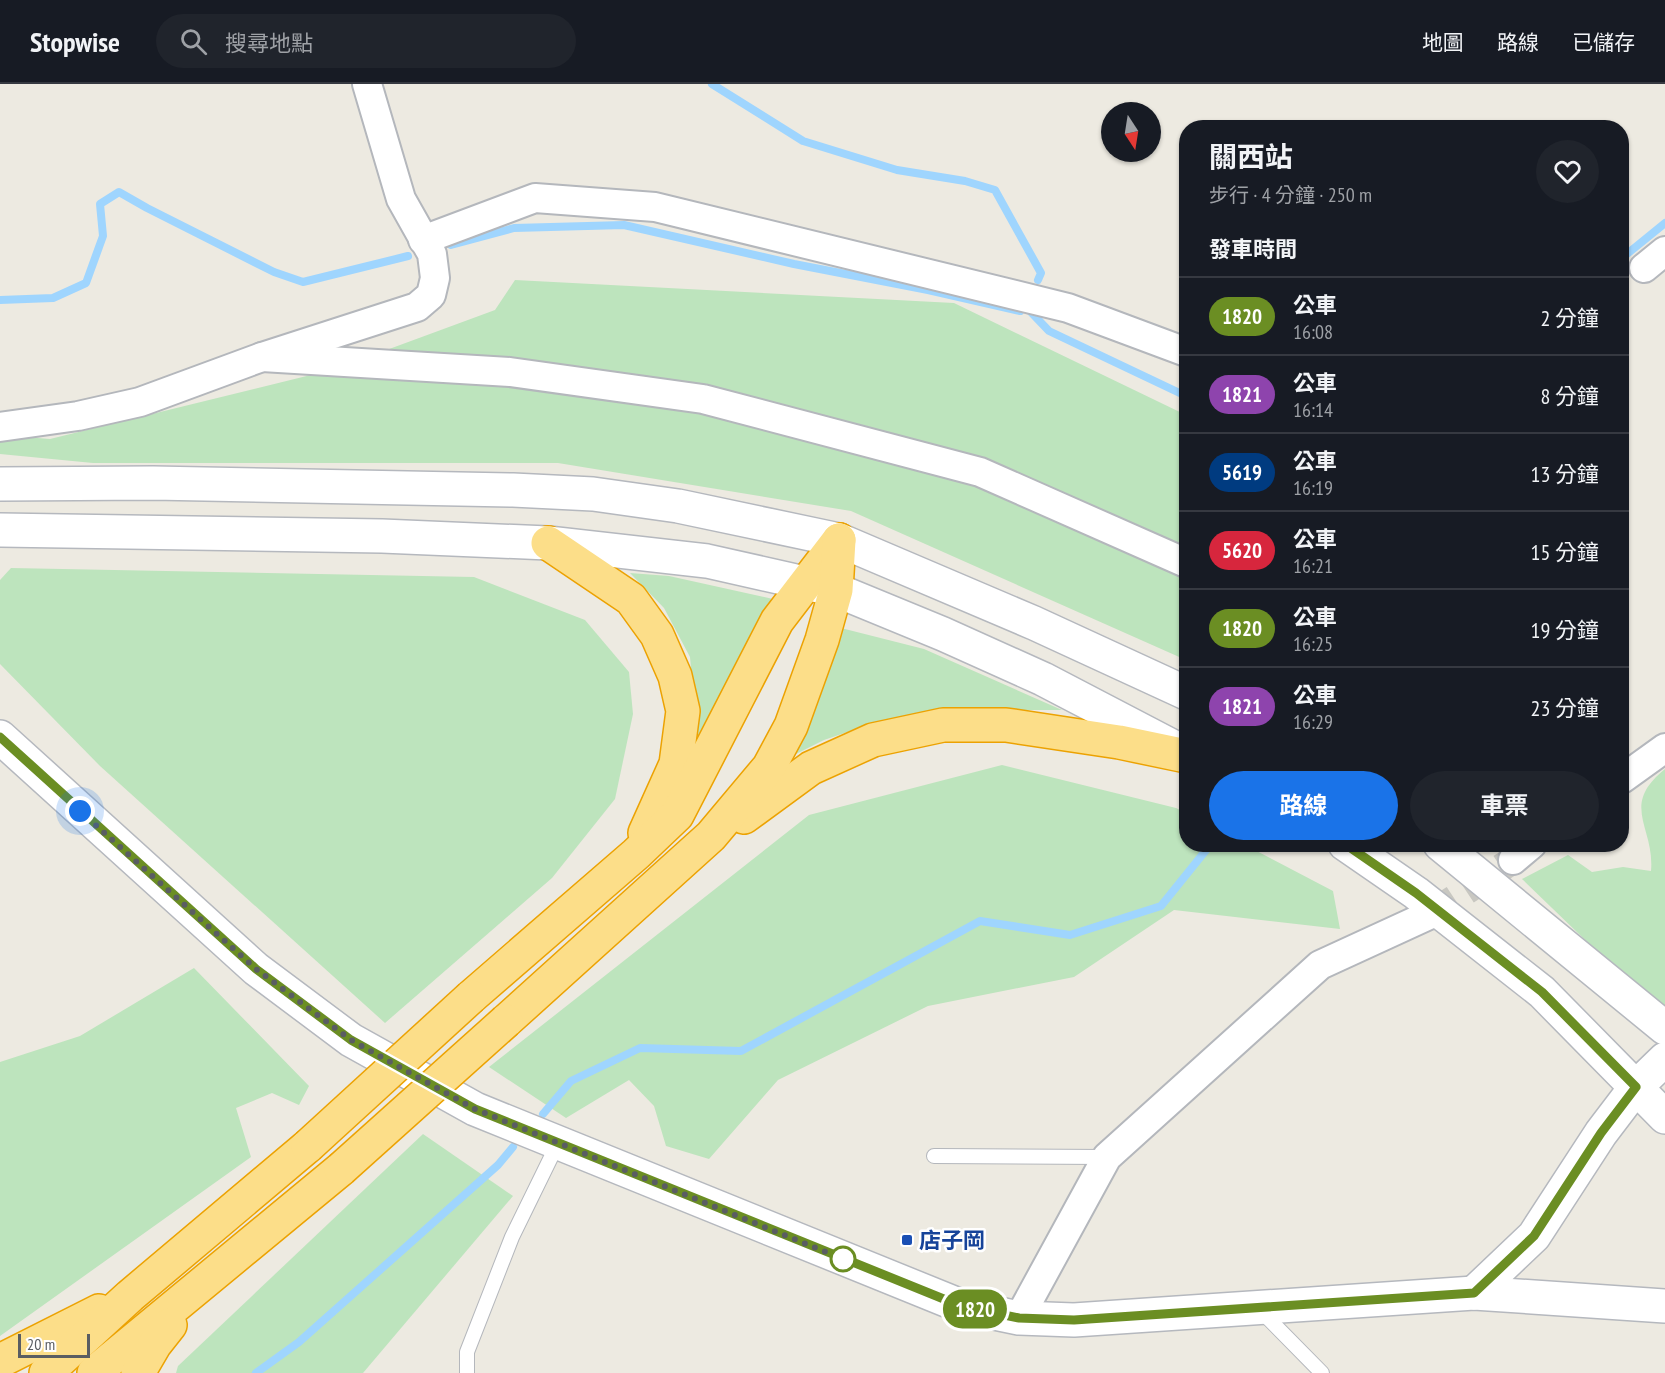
<!DOCTYPE html>
<html lang="zh-TW">
<meta charset="utf-8">
<style>
:root{--surface:#171b24;--page:#20242c;--text:#f1f3f6;--muted:#9ea1a6;--line:#363941;--accent:#1a73e8}
body{margin:0;font-family:"PT Sans Narrow","Noto Sans TC",sans-serif;background:var(--page);color:var(--text);height:100vh;display:flex;flex-direction:column;font-size:22px;white-space:nowrap}
*{box-sizing:border-box;margin:0}
p{font-size:20px;color:var(--muted)}
.icon{flex:none;width:33px;height:33px;fill:none;stroke:currentColor;stroke-width:2;stroke-linecap:round;stroke-linejoin:round}
.map{position:relative;flex:1;overflow:hidden}
.panel{position:absolute;left:1179px;top:36px;width:450px;height:732px;display:flex;flex-direction:column;background:var(--surface);border-radius:24px;box-shadow:0 2px 4px #0004}
.panel>*{flex:none}
.badge{padding:0 12px;border-radius:20px;font-size:21px;line-height:39px}
.needle{width:39px;rotate:168deg}
.controls{position:absolute;left:1101px;top:18px;display:grid;gap:12px}
.controls a{display:grid;place-items:center;width:60px;height:60px;border-radius:50%;background:var(--surface);box-shadow:0 2px 4px #0004;font-size:30px}
.scale{position:absolute;left:18px;bottom:15px;width:72px;box-sizing:border-box;padding-left:6px;border:3px solid #5a5d62;border-top:0;font-size:16px;line-height:21px;white-space:nowrap;color:#5a5d62;-webkit-text-stroke:4px #fff;paint-order:stroke}
.you{position:absolute;width:30px;height:30px;margin:-15px;border:4px solid #fff;border-radius:50%;background:#1a73e8;box-shadow:0 0 0 9px #1a73e833}
.map>.badge{position:absolute;translate:-50% -50%;box-shadow:0 0 0 3px #fff}
h2{padding:0 30px;font-size:22px;line-height:54px}
.round{display:grid;place-items:center;flex:none;width:63px;height:63px;border-radius:32px;background:var(--page)}
.overview{display:flex;align-items:center;justify-content:space-between;height:102px;padding:0 30px}
h1{font-size:28px;font-weight:700;line-height:45px}
.primary-button{display:flex;gap:12px;margin-top:auto;padding:12px 30px}
.primary-button a{flex:1;height:69px;border-radius:36px;background:var(--accent);color:#fff;font-size:24px;font-weight:700;line-height:69px;text-align:center}
.primary-button a+a{background:var(--page);color:var(--text)}
ul{padding:0;list-style:none}
li{display:flex;align-items:center;gap:18px;height:78px;padding:0 30px;border-top:2px solid var(--line)}
li div{flex:1}
li b{display:block;font-size:22px}
li em{font-style:normal}
li .badge{min-width:66px;font-weight:700;text-align:center}
header{display:flex;align-items:center;gap:36px;box-sizing:border-box;height:84px;padding:0 30px;background:var(--surface);border-bottom:2px solid var(--line)}
header strong{font-size:28px}
nav{display:flex;gap:33px;margin-inline-start:auto;font-size:21px}
.search{width:420px;height:54px;background:var(--page);display:flex;align-items:center;gap:15px;box-sizing:border-box;padding:0 21px;border-radius:33px;color:var(--muted);font-size:22px}
.map>svg:first-child{display:block}
.green{fill:#bde4bd}
.lines{fill:none;stroke-linecap:round;stroke-linejoin:round}
.stream{stroke:#9fd5fe;stroke-width:8}
.street-tunnel{stroke:#c8c7c1;stroke-width:28;stroke-dasharray:28 14;stroke-linecap:butt}
.lane-casing{stroke:#b4b7bc;stroke-width:16}
.street-casing{stroke:#b4b7bc;stroke-width:32}
.secondary-casing{stroke:#b5b8be;stroke-width:36}
.highway-casing{stroke:#eca202;stroke-width:36}
.lane{stroke:#fff;stroke-width:14}
.street{stroke:#fff;stroke-width:28}
.secondary{stroke:#fff;stroke-width:33}
.highway{stroke:#fcde89;stroke-width:33}
.highway-bridge-casing{stroke:#eca202;stroke-width:36;stroke-linecap:butt}
.highway-bridge{stroke:#fcde89;stroke-width:33}
.line-casing{stroke:#fff;stroke-width:14}
.line{stroke:#6b8e23;stroke-width:9}
.walk{stroke:#5a5d62;stroke-width:6;stroke-dasharray:0 10.8}
.transit-dot{fill:#1a4fb4;stroke:#fff;stroke-width:2}
.stop-dot{fill:#fff;stroke:#6b8e23;stroke-width:3}
.labels{text-anchor:middle;dominant-baseline:central;stroke-width:5;stroke-linejoin:round;paint-order:stroke}
.transit-label{font-size:22px;font-weight:bold;fill:#164399;stroke:#fff;text-anchor:start}
</style>
<header>
<strong>Stopwise</strong>
<div class="search"><svg class="icon" aria-label="search" viewBox="0 0 24 24"><circle cx="10" cy="10" r="6"/><path d="M15 15l6 6"/></svg>搜尋地點</div>
<nav><a>地圖</a><a>路線</a><a>已儲存</a></nav>
</header>
<div class="map">
<svg width="1665" height="1289" viewBox="0 0 1665 1289">
<rect width="100%" height="100%" fill="#edeae1"/>
<g class="green">
<path d="M 515,196 L 954,219 L 1186,331 L 1186,576 L 851,427 L 558,379 L 93,379 L 0,370 L 0,351 L 50,355 L 335,285 L 495,226 Z"/>
<path d="M 11,484 L 474,493 L 585,536 L 629,588 L 633,630 L 615,715 L 552,794 L 385,939 L 100,682 L 0,580 L 0,496 Z"/>
<path d="M 630,489 L 669,492 L 773,515 L 682,700 L 696,639 L 690,573 L 664,524 Z"/>
<path d="M 837,543 L 924,565 L 1062,626 L 1016,626 L 871,640 L 824,656 L 792,672 Z"/>
<path d="M 1002,681 L 1176,724 L 1186,729 L 1186,760 L 1245,761 L 1333,807 L 1340,845 L 1174,826 L 1074,893 L 928,922 L 778,996 L 709,1075 L 666,1062 L 654,1022 L 629,996 L 566,1034 L 489,983 L 809,731 Z"/>
<path d="M 1665,685 L 1665,933 L 1522,795 L 1568,771 L 1592,788 L 1623,783 L 1651,787 C 1655,743 1619,722 1665,685 Z"/>
<path d="M 194,884 L 309,1002 L 299,1021 L 272,1009 L 236,1024 L 251,1073 L 0,1252 L 0,978 L 80,952 Z"/>
<path d="M 423,1050 L 513,1112 L 363,1289 L 176,1289 L 178,1282 Z"/>
</g>
<g class="lines">
<g class="stream">
<path d="M 712,0 L 803,57 L 897,86 L 965,97 L 995,106 L 1041,189 L 1038,196"/>
<path d="M 451,161 L 514,144 L 624,141 L 794,180 L 928,206 L 1020,227"/>
<path d="M 1622,174 L 1665,139"/>
<path d="M 0,216 L 53,214 L 86,199 L 103,152 L 100,120 L 119,108 L 147,124 L 274,188 L 303,198 L 408,172"/>
<path d="M 1027,224 L 1049,247 L 1186,312"/>
<path d="M 543,1030 L 571,997 L 640,964 L 741,967 L 980,837 L 1070,851 L 1161,822 L 1211,760"/>
<path d="M 256,1289 L 299,1258 L 498,1081 L 513,1063"/>
</g>
<path class="street-tunnel" d="M 1431,830 L 1513,776"/>
<g class="lane-casing">
<g id="lane">
<path d="M 934,1072 L 1107,1073"/>
<path d="M 1261,1227 L 1322,1289"/>
<path d="M 467,1289 L 467,1268 L 512,1153 L 558,1059"/>
</g>
</g>
<g class="street-casing">
<g id="street">
<path d="M 423,156 L 535,114 L 655,123 L 1068,224 L 1186,268"/>
<path d="M 1644,184 L 1665,167"/>
<path d="M 262,273 L 510,288 L 703,315 L 980,388 L 1186,479"/>
<path d="M 0,343 L 78,332 L 140,318 L 262,273 L 417,223 L 431,211 L 435,194 L 432,170 L 401,115 L 367,0"/>
<path d="M 1622,695 L 1665,664"/>
<path d="M 1513,776 L 1532,760"/>
<path d="M 1019,1234 L 1107,1073 L 1320,881 L 1431,830"/>
</g>
</g>
<g class="secondary-casing">
<g id="secondary">
<path d="M 0,400 L 153,399 L 513,406 L 593,410 L 678,422 L 839,456 L 1034,539 L 1186,609"/>
<path d="M 0,446 L 382,452 L 548,459 L 707,477 L 836,506 L 943,550 L 1043,595 L 1179,666"/>
<path d="M 0,653 L 256,885 L 351,956 L 475,1025 L 961,1222 L 1019,1234 L 1074,1236 L 1474,1209 L 1665,1222"/>
<path d="M 1345,760 L 1416,809 L 1542,908 L 1665,1033"/>
<path d="M 1440,760 L 1665,944"/>
<path d="M 1474,1209 L 1534,1152 L 1601,1049 L 1636,1003 L 1665,975"/>
</g>
</g>
<g class="highway-casing">
<g id="highway">
<path d="M 548,459 L 631,515 L 657,551 L 675,592 L 683,627 L 676,680 L 645,749"/>
<path d="M 744,733 L 811,684 L 873,656 L 943,641 L 1006,641 L 1119,658 L 1186,672"/>
<path d="M 471,913 L 636,770 L 677,731 L 777,537 L 839,456"/>
<path d="M 506,937 L 711,752 L 769,683 L 791,642 L 822,556 L 836,506 L 839,456"/>
<path d="M 0,1277 L 99,1227"/>
<path d="M 46,1289 L 130,1212 L 308,1062"/>
<path d="M 94,1289 L 341,1085"/>
<path d="M 138,1289 L 155,1260 L 170,1241"/>
</g>
</g>
<use href="#lane" class="lane"/>
<use href="#street" class="street"/>
<use href="#secondary" class="secondary"/>
<use href="#highway" class="highway"/>
<g class="highway-bridge-casing">
<g id="highway-bridge">
<path d="M 308,1062 L 471,913"/>
<path d="M 341,1085 L 506,937"/>
</g>
</g>
<use href="#highway-bridge" class="highway-bridge"/>
</g>
<g class="lines">
<g class="line-casing">
<path id="line" d="M 0,653 L 256,885 L 351,956 L 475,1025 L 961,1222 L 1019,1234 L 1074,1236 L 1474,1209 L 1534,1152 L 1601,1049 L 1636,1003 L 1542,908 L 1416,809 L 1345,760"/>
</g>
<use href="#line" class="line"/>
<path class="walk" d="M 80,727 L 256,885 L 351,956 L 475,1025 L 843,1175"/>
</g>
<rect class="transit-dot" x="901" y="1150" width="12" height="12" rx="3"/>
<circle class="stop-dot" cx="843" cy="1175" r="12"/>
<g class="labels">
<g class="transit-label">
<text x="919" y="1156">店子岡</text>
</g>
</g>
</svg>
<div class="controls">
<a><svg class="needle" viewBox="-14 -14 28 28"><path d="M0-13l5 13h-10z" fill="#e53935"/><path d="M0 13l5-13h-10z" fill="#9ea1a6"/></svg></a>
</div>
<div class="scale">20 m</div>
<div class="you" style="left:80px;top:727px"></div>
<b class="badge" style="left:975px;top:1225px;background:#6b8e23;color:#fff">1820</b>
<section class="panel">
<div class="overview"><div><h1>關西站</h1><p>步行 · 4 分鐘 · 250 m</p></div><a class="round"><svg class="icon" aria-label="heart" viewBox="0 0 24 24"><path d="M12 20l-8-8c-3-5 5-10 8-4 3-6 11-1 8 4z"/></svg></a></div>
<h2>發車時間</h2>
<ul>
<li><span class="badge" style="background:#6b8e23;color:#fff">1820</span><div><b>公車</b><p>16:08</p></div><em>2 分鐘</em></li>
<li><span class="badge" style="background:#8e44ad;color:#fff">1821</span><div><b>公車</b><p>16:14</p></div><em>8 分鐘</em></li>
<li><span class="badge" style="background:#003b80;color:#fff">5619</span><div><b>公車</b><p>16:19</p></div><em>13 分鐘</em></li>
<li><span class="badge" style="background:#d7263d;color:#fff">5620</span><div><b>公車</b><p>16:21</p></div><em>15 分鐘</em></li>
<li><span class="badge" style="background:#6b8e23;color:#fff">1820</span><div><b>公車</b><p>16:25</p></div><em>19 分鐘</em></li>
<li><span class="badge" style="background:#8e44ad;color:#fff">1821</span><div><b>公車</b><p>16:29</p></div><em>23 分鐘</em></li>
</ul>
<div class="primary-button"><a>路線</a><a>車票</a></div>
</section>
</div>
